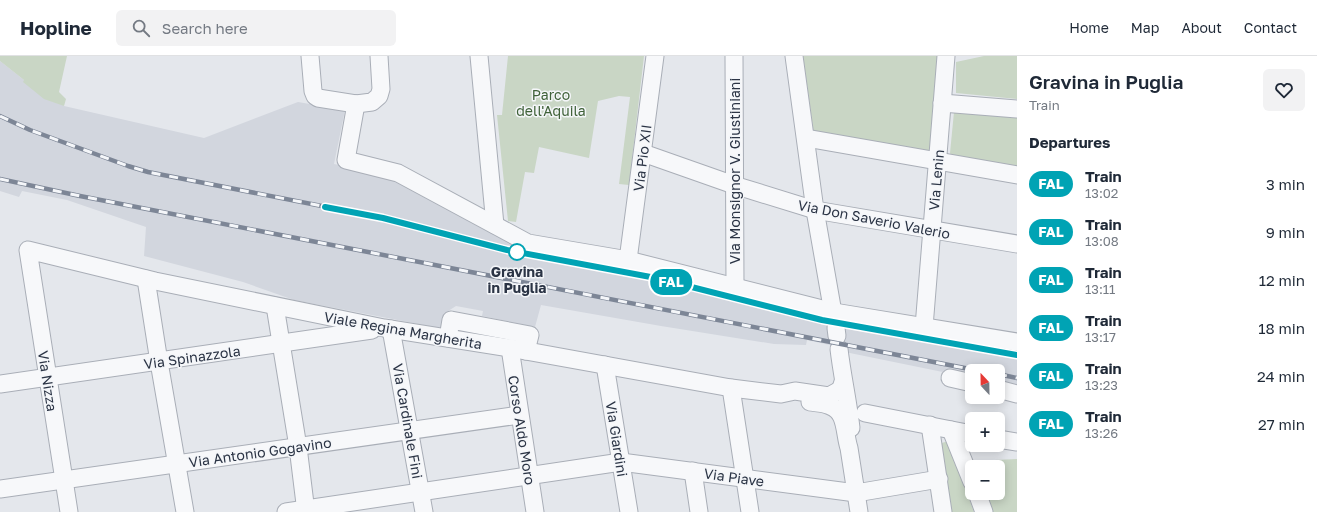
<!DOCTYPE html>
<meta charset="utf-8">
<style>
:root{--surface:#fff;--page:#f2f2f3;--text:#1f2937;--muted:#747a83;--line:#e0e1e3}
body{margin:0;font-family:"Golos Text",sans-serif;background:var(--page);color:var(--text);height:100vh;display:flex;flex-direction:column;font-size:15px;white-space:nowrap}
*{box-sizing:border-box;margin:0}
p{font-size:13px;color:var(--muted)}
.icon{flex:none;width:22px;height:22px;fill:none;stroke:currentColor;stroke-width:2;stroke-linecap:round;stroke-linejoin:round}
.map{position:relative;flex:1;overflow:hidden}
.sheet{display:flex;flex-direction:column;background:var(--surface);width:300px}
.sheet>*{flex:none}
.badge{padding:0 8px;border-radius:13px;font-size:14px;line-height:26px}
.needle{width:26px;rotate:338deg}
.tools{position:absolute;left:965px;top:308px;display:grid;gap:8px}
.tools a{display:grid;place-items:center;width:40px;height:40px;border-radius:6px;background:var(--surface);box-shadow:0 2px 10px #0003;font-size:20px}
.map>.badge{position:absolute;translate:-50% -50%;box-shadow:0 0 0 2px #fff}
h2{padding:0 12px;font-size:15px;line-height:36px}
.round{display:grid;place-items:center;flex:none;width:42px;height:42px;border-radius:6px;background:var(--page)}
.overview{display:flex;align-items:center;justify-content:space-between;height:68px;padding:0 12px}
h1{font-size:19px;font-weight:600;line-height:30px}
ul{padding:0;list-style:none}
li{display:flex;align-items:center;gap:12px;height:48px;padding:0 12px}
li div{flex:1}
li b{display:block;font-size:15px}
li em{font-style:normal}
li .badge{min-width:44px;font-weight:700;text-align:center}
header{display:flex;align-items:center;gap:24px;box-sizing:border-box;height:56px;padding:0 20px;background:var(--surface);border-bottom:1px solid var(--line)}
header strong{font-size:19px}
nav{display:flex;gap:22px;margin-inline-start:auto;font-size:14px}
.search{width:280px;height:36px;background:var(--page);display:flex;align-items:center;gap:10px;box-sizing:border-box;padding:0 14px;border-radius:6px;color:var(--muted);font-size:15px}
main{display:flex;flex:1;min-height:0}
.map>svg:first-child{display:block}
.built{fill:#d2d6de}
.green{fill:#c9d6c5}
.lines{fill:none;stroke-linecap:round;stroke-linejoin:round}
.minor-casing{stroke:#a9aeb7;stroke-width:19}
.minor{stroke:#f7f8fa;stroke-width:17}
.rail-casing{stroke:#7d8696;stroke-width:4.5}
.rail{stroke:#f4f6f9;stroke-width:3;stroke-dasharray:9;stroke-linecap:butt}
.line-casing{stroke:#fff;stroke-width:9}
.line{stroke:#00a3b4;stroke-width:6}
.stop-dot{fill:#fff;stroke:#00a3b4;stroke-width:2}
.labels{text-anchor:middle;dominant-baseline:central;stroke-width:3;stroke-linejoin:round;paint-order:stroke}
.park-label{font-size:14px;fill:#3f6138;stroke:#f4f6f9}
.street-label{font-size:14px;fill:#2b3445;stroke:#f4f6f9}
.stop-label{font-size:14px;font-weight:bold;fill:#2b3445;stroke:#f4f6f9}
</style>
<header>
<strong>Hopline</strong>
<div class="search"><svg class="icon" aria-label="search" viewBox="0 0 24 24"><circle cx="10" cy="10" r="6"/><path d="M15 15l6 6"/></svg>Search here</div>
<nav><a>Home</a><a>Map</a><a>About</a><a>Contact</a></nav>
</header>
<main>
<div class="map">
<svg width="1017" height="456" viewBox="0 0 1017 456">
<rect width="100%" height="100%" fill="#e4e7ec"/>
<path class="built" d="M 0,5 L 24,24 L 64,50 L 204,82 L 298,46 L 345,54 L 334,108 L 364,114 L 364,118 L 393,124 L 521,192 L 630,213 L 1017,293 L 1017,331 L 998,327 L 998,315 L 972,315 L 972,322 L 845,296 L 844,294 L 831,292 L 830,289 L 807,284 L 806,289 L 774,288 L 661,270 L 541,249 L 535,271 L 482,260 L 483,255 L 456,250 L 445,257 L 444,273 L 294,244 L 243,226 L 144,200 L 146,171 L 67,144 L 22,135 L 19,141 L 0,135 Z"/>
<g class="green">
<path d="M 0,0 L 67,0 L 59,36 L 66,43 L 64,50 L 44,43 L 23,26 L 24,24 L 0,5 Z"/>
<path d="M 508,0 L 644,0 L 629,129 L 619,128 L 630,41 L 619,40 L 598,45 L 589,102 L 539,91 L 534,117 L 525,116 L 516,166 L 508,165 L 497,59 L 502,59 Z"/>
<path d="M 803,0 L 938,0 L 930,98 L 814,79 Z"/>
<path d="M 984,0 L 1017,0 L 1017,43 L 956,37 L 956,6 Z"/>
<path d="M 954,56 L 1017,62 L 1017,112 L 952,101 L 950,97 Z"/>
<path d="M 949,385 L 974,456 L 948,456 L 938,388 Z"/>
<path d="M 1017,403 L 1017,456 L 993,456 L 986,437 L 998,437 L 998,411 L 975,411 L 973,405 Z"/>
</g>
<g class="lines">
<g class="minor-casing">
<g id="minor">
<path d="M 310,0 L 313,35 L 315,40 L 318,42 L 356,48 L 372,46 L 379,40 L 381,33 L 379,0"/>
<path d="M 479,0 L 495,169"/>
<path d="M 734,0 L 735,231"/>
<path d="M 794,0 L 815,154 L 832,251"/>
<path d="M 942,47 L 1017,53"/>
<path d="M 356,48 L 346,104 L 398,117 L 528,187 L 628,204 L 834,256 L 1017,286"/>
<path d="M 806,82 L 1017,119"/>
<path d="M 643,97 L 734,129 L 815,154 L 1017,188"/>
<path d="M 628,204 L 655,0"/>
<path d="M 146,223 L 159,306 L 185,456"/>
<path d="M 275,250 L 298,391 L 306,456"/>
<path d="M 924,271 L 946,0"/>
<path d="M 836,272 L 837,280"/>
<path d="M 391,273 L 424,456"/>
<path d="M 448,282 L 451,264 L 530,279 L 526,295"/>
<path d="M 510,292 L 535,456"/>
<path d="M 839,293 C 842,319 848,345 851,372"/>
<path d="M 605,309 L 629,456"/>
<path d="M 950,322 L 972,327"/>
<path d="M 0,328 L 372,274"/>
<path d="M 731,332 L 750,456"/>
<path d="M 998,333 L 1017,338"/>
<path d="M 810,346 C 816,347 824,347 830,350 C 847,356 844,377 849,392 L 859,456"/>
<path d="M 865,357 L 972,378"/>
<path d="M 930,369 L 943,456"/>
<path d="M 951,374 L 972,426"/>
<path d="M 998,383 L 1017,386"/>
<path d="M 693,415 L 699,456"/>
<path d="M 0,433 L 519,359"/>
<path d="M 977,437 L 984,456"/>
<path d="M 69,456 L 28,194 L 155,225 L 384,272 L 510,292 L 731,332 L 781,338 L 795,335 L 829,340 L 838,335 L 841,332 L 843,326"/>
<path d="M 286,456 L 621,406 L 856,437 L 939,423"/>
</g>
</g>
<use href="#minor" class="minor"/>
<g class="rail-casing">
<g id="rail">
<path d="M 0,60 L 30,74 L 128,110 L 148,116 L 383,162 L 507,194 L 656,222 L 823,264 L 883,276 L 1017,299"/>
<path d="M 0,123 L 80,140 L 980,315"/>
<path d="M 998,318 L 1017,322"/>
</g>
</g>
<use href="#rail" class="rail"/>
</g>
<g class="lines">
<g class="line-casing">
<path id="line" d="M 325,151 L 383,162 L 507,194 L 656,222 L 822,264 L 1017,299"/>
</g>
<use href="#line" class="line"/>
</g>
<circle class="stop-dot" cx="517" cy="196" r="8"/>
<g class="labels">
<g class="park-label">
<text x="551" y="38">Parco<tspan x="551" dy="16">dell'Aquila</tspan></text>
</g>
<g class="street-label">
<text transform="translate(642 102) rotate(-83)">Via Pio XII</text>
<text transform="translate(734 115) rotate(-90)">Via Monsignor V. Giustiniani</text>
<text transform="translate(936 124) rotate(-85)">Via Lenin</text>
<text transform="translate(874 163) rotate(11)">Via Don Saverio Valerio</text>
<text transform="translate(403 274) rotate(10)">Viale Regina Margherita</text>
<text transform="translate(192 301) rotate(-8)">Via Spinazzola</text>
<text transform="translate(48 325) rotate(81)">Via Nizza</text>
<text transform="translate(408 365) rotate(80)">Via Cardinale Fini</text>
<text transform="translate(522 374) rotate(81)">Corso Aldo Moro</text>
<text transform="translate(617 383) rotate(81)">Via Giardini</text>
<text transform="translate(260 396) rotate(-8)">Via Antonio Gogavino</text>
<text transform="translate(734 421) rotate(8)">Via Piave</text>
</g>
<g class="stop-label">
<text x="517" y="215">Gravina<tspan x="517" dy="16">in Puglia</tspan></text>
</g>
</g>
</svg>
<div class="tools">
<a><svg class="needle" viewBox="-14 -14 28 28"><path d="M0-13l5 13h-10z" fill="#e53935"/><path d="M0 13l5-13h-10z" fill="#747a83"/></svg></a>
<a>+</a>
<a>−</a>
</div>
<b class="badge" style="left:671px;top:226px;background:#00a3b4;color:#fff">FAL</b>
</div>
<section class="sheet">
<div class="overview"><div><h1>Gravina in Puglia</h1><p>Train</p></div><a class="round"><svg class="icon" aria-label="heart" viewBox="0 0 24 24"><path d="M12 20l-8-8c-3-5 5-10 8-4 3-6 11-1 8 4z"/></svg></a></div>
<h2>Departures</h2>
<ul>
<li><span class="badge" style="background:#00a3b4;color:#fff">FAL</span><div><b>Train</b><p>13:02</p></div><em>3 min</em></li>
<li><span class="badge" style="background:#00a3b4;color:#fff">FAL</span><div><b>Train</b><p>13:08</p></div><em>9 min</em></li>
<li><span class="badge" style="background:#00a3b4;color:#fff">FAL</span><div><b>Train</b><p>13:11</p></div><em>12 min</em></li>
<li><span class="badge" style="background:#00a3b4;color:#fff">FAL</span><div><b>Train</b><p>13:17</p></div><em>18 min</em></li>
<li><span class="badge" style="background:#00a3b4;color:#fff">FAL</span><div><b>Train</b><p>13:23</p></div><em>24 min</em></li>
<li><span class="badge" style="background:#00a3b4;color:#fff">FAL</span><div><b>Train</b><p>13:26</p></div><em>27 min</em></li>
</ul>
</section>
</main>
